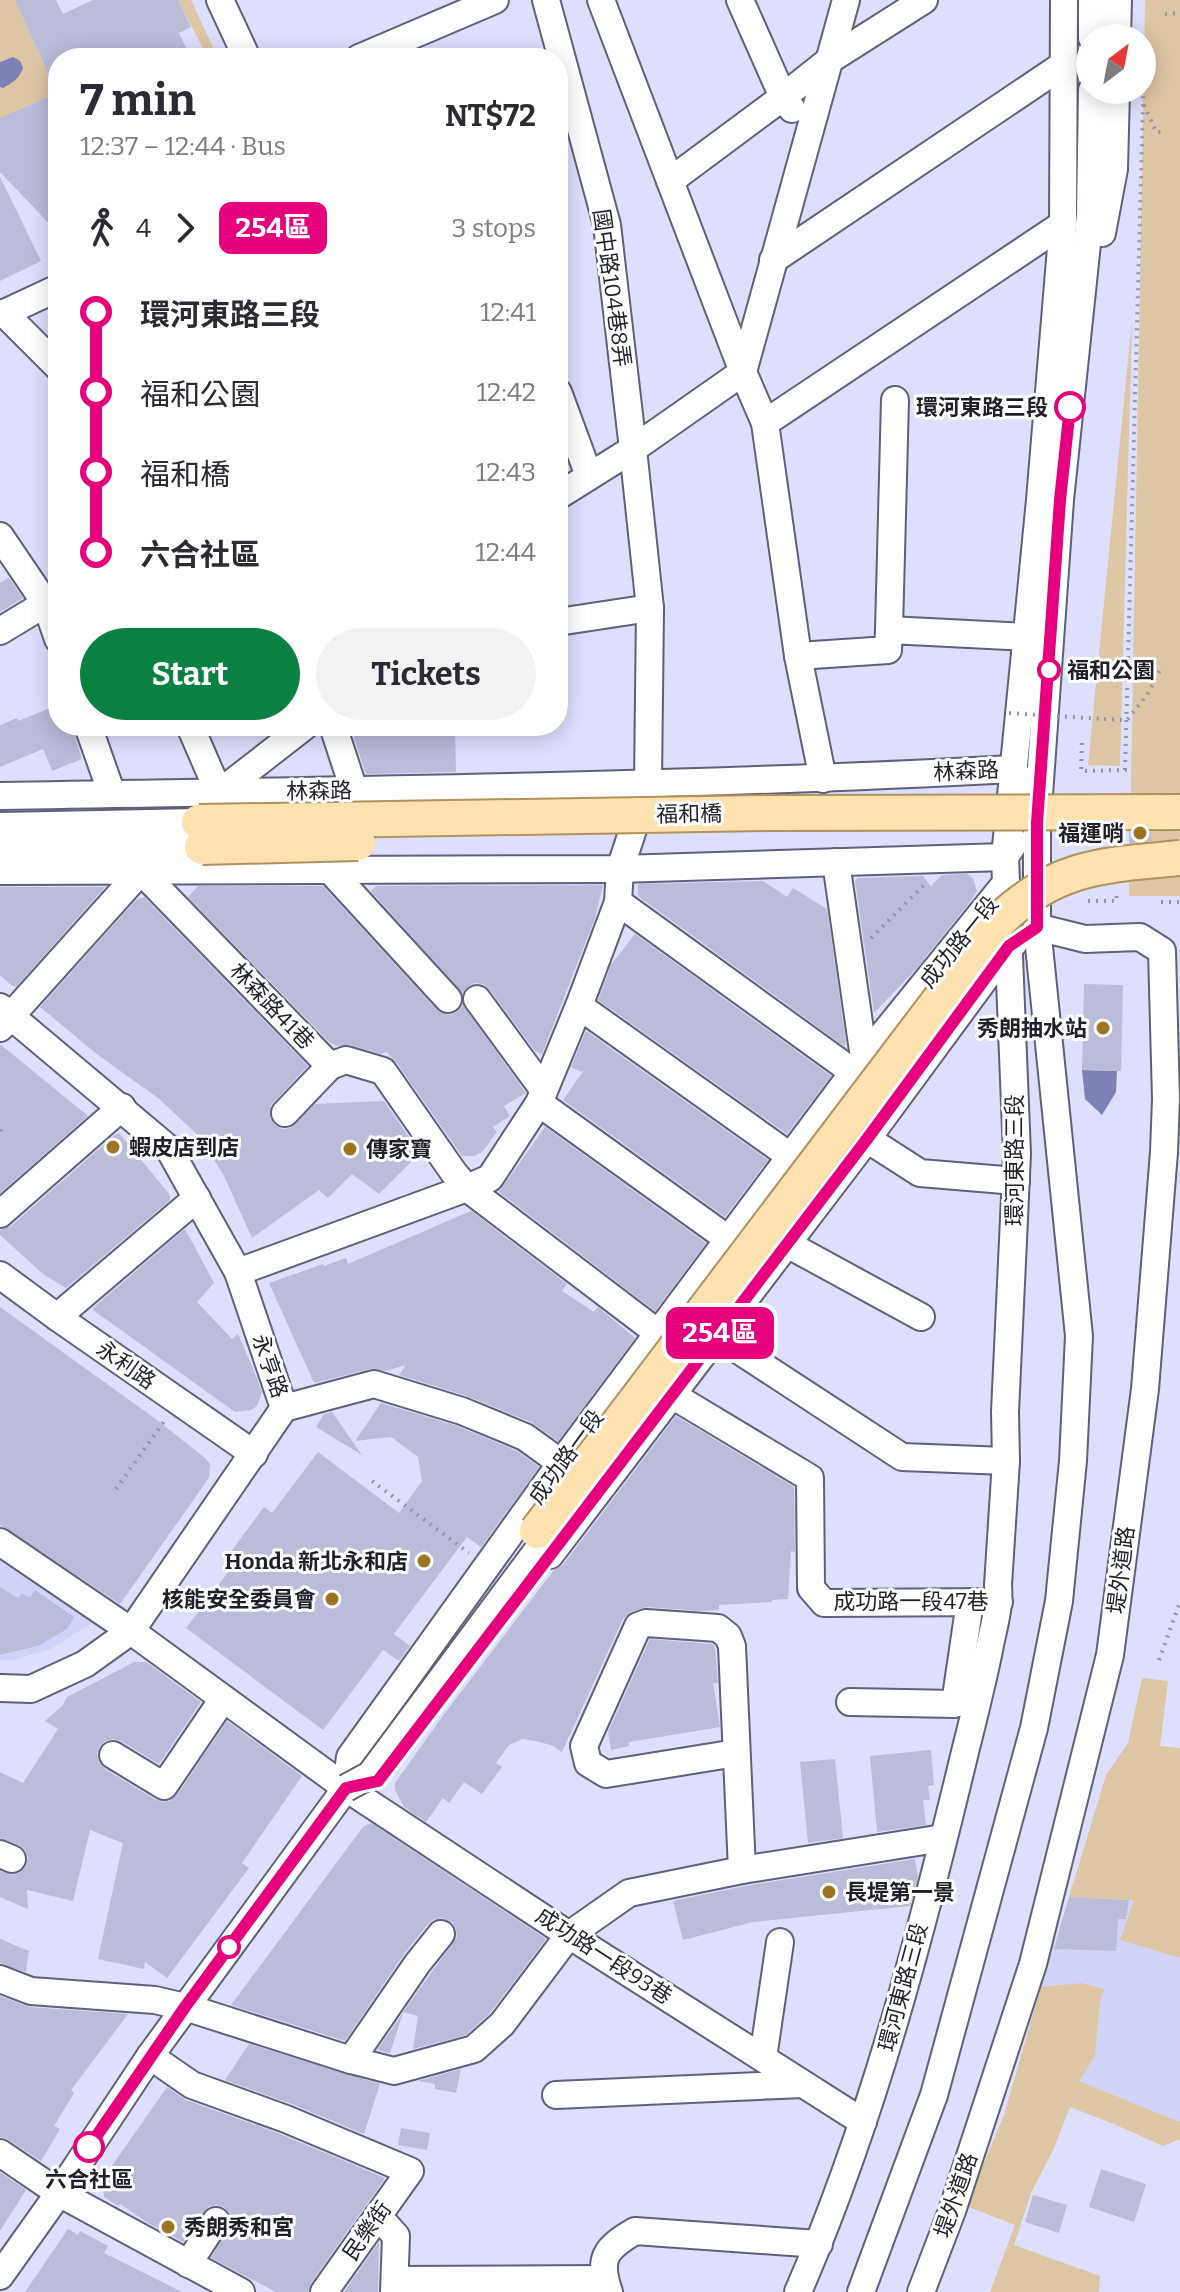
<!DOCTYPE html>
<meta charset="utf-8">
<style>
:root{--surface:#fff;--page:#f2f2f3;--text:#2b2b33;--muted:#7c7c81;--accent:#0b8043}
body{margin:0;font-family:Bitter,"Noto Sans TC",serif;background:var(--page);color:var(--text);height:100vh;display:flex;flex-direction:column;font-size:30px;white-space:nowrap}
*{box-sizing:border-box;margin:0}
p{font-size:26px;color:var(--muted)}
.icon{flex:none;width:44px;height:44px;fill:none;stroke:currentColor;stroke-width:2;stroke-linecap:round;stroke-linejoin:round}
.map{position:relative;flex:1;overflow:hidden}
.side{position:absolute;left:48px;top:48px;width:520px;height:688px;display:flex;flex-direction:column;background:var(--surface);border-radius:32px;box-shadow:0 4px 20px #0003}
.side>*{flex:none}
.badge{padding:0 16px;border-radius:12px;font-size:28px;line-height:52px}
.needle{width:52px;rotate:32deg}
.controls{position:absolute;left:1076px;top:24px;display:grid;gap:16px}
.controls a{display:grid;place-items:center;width:80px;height:80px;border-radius:50%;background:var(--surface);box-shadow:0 4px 20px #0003;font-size:40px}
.map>.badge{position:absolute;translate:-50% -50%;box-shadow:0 0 0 4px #fff}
.legs{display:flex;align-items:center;gap:12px;height:88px;padding:0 32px;font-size:26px}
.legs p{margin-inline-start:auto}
.overview{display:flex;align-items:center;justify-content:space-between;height:136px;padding:0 32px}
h1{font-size:44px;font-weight:700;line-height:60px}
.cta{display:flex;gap:16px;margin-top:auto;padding:16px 32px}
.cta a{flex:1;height:92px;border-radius:48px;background:var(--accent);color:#fff;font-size:32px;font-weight:700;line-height:92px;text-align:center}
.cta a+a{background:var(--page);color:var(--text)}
ul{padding:0 32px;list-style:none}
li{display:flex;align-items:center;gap:28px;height:80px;font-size:30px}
li i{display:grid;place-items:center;width:12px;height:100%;margin:0 10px;background:currentColor}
li i::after{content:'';width:20px;height:20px;margin:-10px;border:6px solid;border-radius:50%;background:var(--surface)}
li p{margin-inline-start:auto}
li:first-child i{background:linear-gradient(#0000 50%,currentColor 0)}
li:last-child i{background:linear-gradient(currentColor 50%,#0000 0)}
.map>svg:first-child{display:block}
.built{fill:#d0d3f7}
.green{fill:#dcc6a3}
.water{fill:#7e80b8}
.building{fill:#babcd8}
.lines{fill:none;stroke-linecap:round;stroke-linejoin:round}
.minor-casing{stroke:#5f6079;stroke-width:30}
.path{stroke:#9596ac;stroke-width:4;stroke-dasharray:2 6;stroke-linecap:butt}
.minor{stroke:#fff;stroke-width:26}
.minor-bridge-casing{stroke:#5f6079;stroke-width:30;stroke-linecap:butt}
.major-bridge-casing{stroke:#b1915e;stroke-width:38;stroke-linecap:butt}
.path-bridge{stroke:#9596ac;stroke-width:4;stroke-dasharray:2 6;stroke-linecap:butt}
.minor-bridge{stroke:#fff;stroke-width:26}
.major-bridge{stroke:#ffe2af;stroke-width:34}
.line-1-casing{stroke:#fff;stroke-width:18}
.line-1{stroke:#e6007e;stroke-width:12}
.stop-1-dot{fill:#fff;stroke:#e6007e;stroke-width:4}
.poi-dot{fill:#9d7422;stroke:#fff;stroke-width:3}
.labels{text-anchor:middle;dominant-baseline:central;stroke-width:6;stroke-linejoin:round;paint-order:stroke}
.street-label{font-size:22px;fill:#1f202a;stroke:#fff}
.stop-label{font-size:22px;font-weight:bold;fill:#1f202a;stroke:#fff;text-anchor:end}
.poi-label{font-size:22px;font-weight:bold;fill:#1f202a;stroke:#fff;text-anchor:end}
</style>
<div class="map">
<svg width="1180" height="2292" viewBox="0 0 1180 2292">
<rect width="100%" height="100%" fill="#dddffc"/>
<g class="built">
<path d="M 0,1557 L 93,1622 L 51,1649 L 13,1660 L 0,1660 Z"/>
<path d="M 1069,1897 L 1134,1900 L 1120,1940 L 1180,1958 L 1180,2122 L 1079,2081 L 1095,2056 L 1100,2002 L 1081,1983 L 1041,1987 Z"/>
</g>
<g class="green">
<path d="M 0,0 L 15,0 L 57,93 L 0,118 Z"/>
<path d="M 178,0 L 191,0 L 218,58 L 208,58 Z"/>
<path d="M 1145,0 L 1180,0 L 1180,896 L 1129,896 Z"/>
<path d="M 1132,320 L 1120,766 L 1088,765 Z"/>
<path d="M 1142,1678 L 1168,1681 L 1160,1746 L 1180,1748 L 1180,1958 L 1120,1940 L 1134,1900 L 1069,1897 L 1106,1775 L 1128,1743 Z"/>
<path d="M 1081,1983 L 1104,1989 L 1100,2002 L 1095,2056 L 1079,2081 L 1180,2122 L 1180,2139 L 1163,2146 L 1114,2124 L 1070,2107 L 1054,2148 L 1031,2193 L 1014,2245 L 1100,2276 L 1099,2292 L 990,2292 L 1015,2225 L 966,2206 L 1004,2115 L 1041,1987 Z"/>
</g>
<g class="water">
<path d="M 13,57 L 20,61 L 23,68 C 20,78 12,83 3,88 L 0,87 L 0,62 Z"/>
<path d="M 1082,1070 L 1117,1071 L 1116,1092 L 1102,1115 L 1085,1099 Z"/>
</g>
<g class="building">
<path d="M 15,0 L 56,0 L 63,14 L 93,0 L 178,0 L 191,27 L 179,33 L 191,58 L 58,58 L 58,233 L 0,172 L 0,118 L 57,93 Z"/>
<path d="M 0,177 L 41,261 L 0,281 Z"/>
<path d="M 9,578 L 23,598 L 0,612 L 0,583 Z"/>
<path d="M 58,705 L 58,726 L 72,726 L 82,759 L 52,771 L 43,749 L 0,767 L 0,725 L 17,718 L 18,721 Z"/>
<path d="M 350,726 L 401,726 L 401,736 L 436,736 L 436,726 L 455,726 L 456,772 L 366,774 Z"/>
<path d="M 1129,832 L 1151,832 L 1151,841 L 1129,843 Z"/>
<path d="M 967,874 L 973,878 L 977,891 L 970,902 L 915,970 L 874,1013 L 855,881 L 858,878 L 923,876 L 931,886 L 942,875 Z"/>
<path d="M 763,881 L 787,897 L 793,888 L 827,909 L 846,1043 L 844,1046 L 638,896 L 638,884 Z"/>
<path d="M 603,885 L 595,918 L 542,1054 L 535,1051 L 489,989 L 483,984 L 474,983 L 467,987 L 462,993 L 371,891 L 376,886 Z"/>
<path d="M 198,886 L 323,886 L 437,1010 L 444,1014 L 451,1015 L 458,1011 L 463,1005 L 526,1093 L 504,1106 L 510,1116 L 493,1127 L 497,1132 L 482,1152 L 475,1156 L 462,1156 L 396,1062 L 387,1052 L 381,1054 L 350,1045 L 337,1046 L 329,1042 L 188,897 Z"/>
<path d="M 0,887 L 105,887 L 16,987 L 11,985 L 0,975 Z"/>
<path d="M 144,897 L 308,1066 L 269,1107 L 271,1107 L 270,1118 L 275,1125 L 282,1129 L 290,1128 L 315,1104 L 384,1101 L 420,1153 L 379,1194 L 352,1174 L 328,1198 L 319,1190 L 252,1238 L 224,1176 L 200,1137 L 158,1098 L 98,1055 L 40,1007 L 136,900 Z"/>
<path d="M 635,934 L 831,1076 L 787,1134 L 598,1000 L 611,965 Z"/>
<path d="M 1084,984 L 1123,985 L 1121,1071 L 1082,1070 Z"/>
<path d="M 586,1031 L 768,1160 L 725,1217 L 563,1100 L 584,1070 L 581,1072 L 571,1067 Z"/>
<path d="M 0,1044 L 88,1116 L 0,1193 Z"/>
<path d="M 545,1127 L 706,1243 L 655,1311 L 499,1192 Z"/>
<path d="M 116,1134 L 120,1134 L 170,1195 L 170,1200 L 66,1288 L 43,1274 L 0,1235 L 0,1230 L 11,1226 Z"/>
<path d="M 471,1211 L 567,1284 L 562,1291 L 594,1312 L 598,1307 L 635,1338 L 558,1441 L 531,1422 L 467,1396 L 399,1375 L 406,1365 L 385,1371 L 370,1369 L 314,1383 L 269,1283 L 323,1264 L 324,1266 L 346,1258 L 348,1264 Z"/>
<path d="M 185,1229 L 214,1283 L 197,1302 L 232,1339 L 238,1334 L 254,1371 L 262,1392 L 257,1406 L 251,1410 L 235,1412 L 93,1310 L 93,1308 Z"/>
<path d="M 0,1307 L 157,1420 L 205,1458 L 210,1464 L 209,1477 L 204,1485 L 120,1604 L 0,1525 Z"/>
<path d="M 381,1403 L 457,1426 L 517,1451 L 539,1467 L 481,1547 L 467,1537 L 394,1634 L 410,1646 L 399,1661 L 383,1650 L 323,1730 L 186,1628 L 232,1567 L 224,1561 L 252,1523 L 264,1507 L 272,1513 L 318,1452 L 399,1513 L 422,1481 L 418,1457 L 391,1437 L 355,1441 Z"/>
<path d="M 332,1412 L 362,1455 L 316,1427 L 324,1414 Z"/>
<path d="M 676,1416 L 794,1487 L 795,1552 L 791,1551 L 788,1599 L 772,1600 L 772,1602 L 719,1605 L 719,1610 L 698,1611 L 647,1607 L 632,1611 L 623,1619 L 562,1752 L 551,1745 L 535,1741 L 522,1739 L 509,1745 L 496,1763 L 502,1767 L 482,1794 L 464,1782 L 449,1803 L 443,1798 L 426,1822 L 404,1807 L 395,1790 L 395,1783 L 445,1713 L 554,1570 L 563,1565 Z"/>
<path d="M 0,1587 L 18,1598 L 22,1593 L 30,1598 L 35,1590 L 74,1617 L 67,1629 L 38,1646 L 0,1655 Z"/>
<path d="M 650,1639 L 712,1644 L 715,1646 L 718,1683 L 713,1683 L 720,1727 L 629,1742 L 629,1746 L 611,1750 L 608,1732 Z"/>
<path d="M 134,1662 L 146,1662 L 201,1702 L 159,1764 L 121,1741 L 113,1739 L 105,1741 L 100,1746 L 97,1754 L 99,1762 L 105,1769 L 156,1800 L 163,1802 L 170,1801 L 177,1795 L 227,1721 L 302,1776 L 242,1863 L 249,1868 L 167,1978 L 145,1962 L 144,1969 L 98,1959 L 123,1843 L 90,1830 L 73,1901 L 27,1890 L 28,1909 L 0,1897 L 0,1871 L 13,1875 L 21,1872 L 26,1866 L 28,1858 L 25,1850 L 19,1845 L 0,1838 L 0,1772 L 23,1783 L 58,1729 L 45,1721 L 62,1706 L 67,1697 Z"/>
<path d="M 931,1750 L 934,1785 L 928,1786 L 930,1800 L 923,1800 L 926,1825 L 877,1832 L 870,1756 Z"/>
<path d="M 835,1759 L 843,1838 L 808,1843 L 800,1762 Z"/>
<path d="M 371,1823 L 546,1939 L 490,2013 L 466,2035 L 413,2049 L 418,2016 L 403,2012 L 457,1937 L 456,1929 L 452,1922 L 443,1918 L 434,1919 L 428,1924 L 404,1954 L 345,2041 L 231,2005 L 363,1827 Z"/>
<path d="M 915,1859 L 918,1877 L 910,1906 L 753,1922 L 683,1940 L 673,1901 L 745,1886 Z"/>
<path d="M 1069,1897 L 1129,1900 L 1126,1919 L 1118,1919 L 1116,1951 L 1054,1949 Z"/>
<path d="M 0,1939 L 29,1951 L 26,1972 L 0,1963 Z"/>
<path d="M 0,1996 L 29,2007 L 128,2014 L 71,2090 L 74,2093 L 54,2126 L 60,2129 L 41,2161 L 9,2140 L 0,2137 Z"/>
<path d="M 403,2013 L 390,2053 L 377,2050 Z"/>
<path d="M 249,2044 L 380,2084 L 364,2134 L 292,2104 L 225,2080 Z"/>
<path d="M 461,2069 L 456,2093 L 435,2089 L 435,2084 L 418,2081 Z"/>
<path d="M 167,2087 L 186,2100 L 280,2134 L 385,2178 L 311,2283 L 308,2292 L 276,2292 L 211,2258 L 232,2223 L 230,2213 L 224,2207 L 216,2205 L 208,2207 L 183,2242 L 148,2223 L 120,2204 L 118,2206 L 104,2197 L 102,2180 Z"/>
<path d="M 401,2128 L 430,2133 L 427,2150 L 398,2145 Z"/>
<path d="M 1101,2169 L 1146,2184 L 1134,2222 L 1089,2207 Z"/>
<path d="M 0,2172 L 26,2190 L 0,2231 Z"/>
<path d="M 1033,2195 L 1067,2205 L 1059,2233 L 1025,2222 Z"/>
<path d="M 68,2229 L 78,2235 L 80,2231 L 108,2246 L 104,2253 L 182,2292 L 25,2292 Z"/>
<path d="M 379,2242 L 378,2292 L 344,2292 Z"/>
</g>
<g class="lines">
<g class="minor-casing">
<g id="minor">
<path d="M 220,0 L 247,58"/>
<path d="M 546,0 L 607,225 L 633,449 L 743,372"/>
<path d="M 601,0 L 743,372 L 765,423 L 798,656 L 823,779"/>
<path d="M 740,0 L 783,97 L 792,109"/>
<path d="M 1092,38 L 1092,0"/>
<path d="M 1117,38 L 1118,0"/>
<path d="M 359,58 L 495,0"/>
<path d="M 670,181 L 783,97 L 831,59 L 924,0"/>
<path d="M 1102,233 L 1114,169 L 1116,90"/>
<path d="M 773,260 L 1063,65"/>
<path d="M 4,313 L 58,367"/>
<path d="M 0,315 L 58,288"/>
<path d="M 743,372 L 846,0"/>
<path d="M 558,392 L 589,476"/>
<path d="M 765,423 L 1063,224"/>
<path d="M 0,536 L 46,604 L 58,639"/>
<path d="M 558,622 L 650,608"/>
<path d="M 889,630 L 895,400"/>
<path d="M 0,631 L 58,596"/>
<path d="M 798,656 L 888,650 L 889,630 L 1026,637"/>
<path d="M 88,726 L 112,794"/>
<path d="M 190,726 L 219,793 L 305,726"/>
<path d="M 333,726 L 354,790"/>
<path d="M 0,796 C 338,790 675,787 1013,769 L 1022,784"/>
<path d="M 0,826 L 199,822"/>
<path d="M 0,851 L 202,847"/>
<path d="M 836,862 L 864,1058 L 872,1065"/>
<path d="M 328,868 L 448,999"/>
<path d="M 0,871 L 620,869 L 1005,857 L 1015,842"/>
<path d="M 618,902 L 853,1072"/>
<path d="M 477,999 L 543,1089"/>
<path d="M 579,1006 L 790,1156"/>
<path d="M 0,1007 L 169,1149 L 238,1272 L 284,1408 L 131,1631 L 85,1664 L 31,1689 L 0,1688"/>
<path d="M 0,1028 L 141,871 L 330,1066 L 346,1060 L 383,1071 L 454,1173 L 467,1188 L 658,1333"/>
<path d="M 539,1103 L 728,1239"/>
<path d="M 285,1113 L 330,1066"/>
<path d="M 867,1139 L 920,1173 L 1016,1181"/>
<path d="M 0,1214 L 122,1107"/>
<path d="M 787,1244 L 921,1317"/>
<path d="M 238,1272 L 467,1188 L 490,1178 L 539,1103 L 579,1006 L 618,902 L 620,869 L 648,784 L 650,608 L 633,449 L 558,496"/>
<path d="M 0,1275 L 57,1317 L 254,1454"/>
<path d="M 57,1317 L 197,1198"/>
<path d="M 717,1336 L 902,1457 L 1006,1461"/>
<path d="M 672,1395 L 810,1478 L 811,1588 L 824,1603 L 999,1602"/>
<path d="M 284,1408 L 374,1384 L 462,1411 L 525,1437 L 561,1463"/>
<path d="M 0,1542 L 131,1631 L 346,1788 L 569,1935 L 863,2122"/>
<path d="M 550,1555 L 867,1139 L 1009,946 L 1014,943"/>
<path d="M 850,1702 L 955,1704 L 970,1602"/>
<path d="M 736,1753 L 606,1774 L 588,1763 L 584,1746 L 638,1626 L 646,1623 L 718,1628 L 728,1636 L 732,1646 L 742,1870"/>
<path d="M 113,1755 L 164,1786 L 223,1699"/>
<path d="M 0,1854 L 12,1859"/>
<path d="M 0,1979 L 31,1991 L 155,2000 L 185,2007 L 351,2060 L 394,2071 L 474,2049 L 502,2024 L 569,1935 L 629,1893 L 742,1870 L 943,1838"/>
<path d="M 150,2056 L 192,2085 L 286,2119 L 410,2171 L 324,2292"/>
<path d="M 763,2058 L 780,1942"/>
<path d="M 351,2060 L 417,1964 L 441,1934"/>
<path d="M 556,2095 L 803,2084"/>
<path d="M 0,2153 L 59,2193 L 241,2292"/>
<path d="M 378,2216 L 396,2236 L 394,2292"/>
<path d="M 188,2264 L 216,2221"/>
<path d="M 0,2276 L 59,2193 L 150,2056 L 346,1788 L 350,1757 L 561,1463 L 864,1058 L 1006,883 L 1009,888"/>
<path d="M 396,2280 L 605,2279"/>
<path d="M 609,2292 C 597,2258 606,2248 635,2231 L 819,2244"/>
<path d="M 798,2292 C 873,2119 921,1935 965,1752 C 974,1716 983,1681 990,1645 C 994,1625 1000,1606 998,1585 L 1006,1461 L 1005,1412 L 1017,1154 L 1005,857 L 1040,500 L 1063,224 L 1064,0"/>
<path d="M 861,2292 L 934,2095 L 1034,1728 L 1059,1601 L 1073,1461 L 1079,1336 L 1037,927 L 1037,823 L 1060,500 L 1090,215 L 1092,90"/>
<path d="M 921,2292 L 952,2211 L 1033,1964 L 1110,1655 L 1145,1389 L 1164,1152 L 1166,1099 L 1162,951 L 1140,937 L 1085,939 L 1037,927"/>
</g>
</g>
<g class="path">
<path d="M 1165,14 L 1180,13"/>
<path d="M 1144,105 L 1156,132 L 1162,132"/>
<path d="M 1104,719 L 1127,720 L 1147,695 L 1161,668"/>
<path d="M 1082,743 L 1081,771 L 1125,770 L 1143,103 L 1142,60"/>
<path d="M 1088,901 L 1117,901 L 1116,894"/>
<path d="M 1161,902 L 1180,902"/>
<path d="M 871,938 L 924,885"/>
<path d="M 0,1131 L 4,1126"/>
<path d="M 372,1481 L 469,1553"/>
<path d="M 116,1489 L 165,1420"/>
<path d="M 1159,1660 L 1180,1602"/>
</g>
<use href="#minor" class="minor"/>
<g class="minor-bridge-casing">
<path id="minor-bridge" d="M 346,1788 L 370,1775 L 560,1520"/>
</g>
<g class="major-bridge-casing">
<g id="major-bridge">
<path d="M 199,822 L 770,813 L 1180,812"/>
<path d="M 202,847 L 358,843"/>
<path d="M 537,1531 L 1000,920 C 1057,865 1106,865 1180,858"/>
</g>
</g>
<path class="path-bridge" d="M 1009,713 L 1104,719"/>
<use href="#minor-bridge" class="minor-bridge"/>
<use href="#major-bridge" class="major-bridge"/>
</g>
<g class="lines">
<g class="line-1-casing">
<path id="line-1" d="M 89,2147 L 185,2007 L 346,1788 L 378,1781 L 867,1139 L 1009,946 L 1037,927 L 1037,823 L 1060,500 L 1070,407"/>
</g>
<use href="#line-1" class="line-1"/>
</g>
<g class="stop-1-dot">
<circle cx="1070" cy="407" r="14"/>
<circle cx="1049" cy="670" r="10"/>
<circle cx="229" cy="1947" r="10"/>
<circle cx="89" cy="2147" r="14"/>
</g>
<g class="poi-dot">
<circle cx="1140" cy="833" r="8"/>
<circle cx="1103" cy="1028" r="8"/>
<circle cx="113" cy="1147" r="8"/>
<circle cx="350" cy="1149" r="8"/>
<circle cx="424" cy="1561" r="8"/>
<circle cx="332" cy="1599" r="8"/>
<circle cx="829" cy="1892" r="8"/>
<circle cx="168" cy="2227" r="8"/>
</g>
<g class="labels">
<g class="street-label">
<text transform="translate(612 288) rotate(82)">國中路104巷8弄</text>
<text transform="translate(966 771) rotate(-3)">林森路</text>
<text transform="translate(319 791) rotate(-1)">林森路</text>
<text transform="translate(689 814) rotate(-1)">福和橋</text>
<text transform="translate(959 942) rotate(-51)">成功路一段</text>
<text transform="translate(272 1006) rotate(46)">林森路41巷</text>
<text transform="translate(1014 1160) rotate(-90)">環河東路三段</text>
<text transform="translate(126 1365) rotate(35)">永利路</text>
<text transform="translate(270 1366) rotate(71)">永亨路</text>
<text transform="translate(566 1457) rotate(-54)">成功路一段</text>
<text transform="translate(1121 1570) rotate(-83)">堤外道路</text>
<text x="911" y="1601">成功路一段47巷</text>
<text transform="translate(604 1956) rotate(33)">成功路一段93巷</text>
<text transform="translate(903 1987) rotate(-75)">環河東路三段</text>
<text transform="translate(956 2195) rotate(-71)">堤外道路</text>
<text transform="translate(367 2231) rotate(-55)">民樂街</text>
</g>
<g class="stop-label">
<text x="1048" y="407">環河東路三段</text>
<text x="1067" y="670" text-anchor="start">福和公園</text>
<text x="89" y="2179" text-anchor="middle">六合社區</text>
</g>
<g class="poi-label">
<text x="1124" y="833">福運哨</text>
<text x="1087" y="1028">秀朗抽水站</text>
<text x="129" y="1147" text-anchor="start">蝦皮店到店</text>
<text x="366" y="1149" text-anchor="start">傳家寶</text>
<text x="408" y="1561">Honda 新北永和店</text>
<text x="316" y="1599">核能安全委員會</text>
<text x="845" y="1892" text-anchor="start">長堤第一景</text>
<text x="184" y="2227" text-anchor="start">秀朗秀和宮</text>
</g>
</g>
</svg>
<div class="controls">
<a><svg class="needle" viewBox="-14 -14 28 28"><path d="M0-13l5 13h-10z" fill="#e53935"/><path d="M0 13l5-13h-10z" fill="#7c7c81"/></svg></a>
</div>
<b class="badge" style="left:720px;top:1333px;background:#e6007e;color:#fff">254區</b>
<section class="side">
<div class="overview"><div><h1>7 min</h1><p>12:37 – 12:44 · Bus</p></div><b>NT$72</b></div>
<div class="legs"><svg class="icon" aria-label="walk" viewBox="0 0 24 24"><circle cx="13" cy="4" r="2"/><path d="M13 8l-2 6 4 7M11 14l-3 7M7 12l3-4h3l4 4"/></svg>4<svg class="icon" aria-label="forward" viewBox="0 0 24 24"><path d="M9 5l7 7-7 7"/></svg><b class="badge" style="background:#e6007e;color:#fff">254區</b><p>3 stops</p></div>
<ul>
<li><i style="color:#e6007e"></i><b>環河東路三段</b><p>12:41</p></li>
<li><i style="color:#e6007e"></i><span>福和公園</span><p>12:42</p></li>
<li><i style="color:#e6007e"></i><span>福和橋</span><p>12:43</p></li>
<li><i style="color:#e6007e"></i><b>六合社區</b><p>12:44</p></li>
</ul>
<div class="cta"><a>Start</a><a>Tickets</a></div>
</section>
</div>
